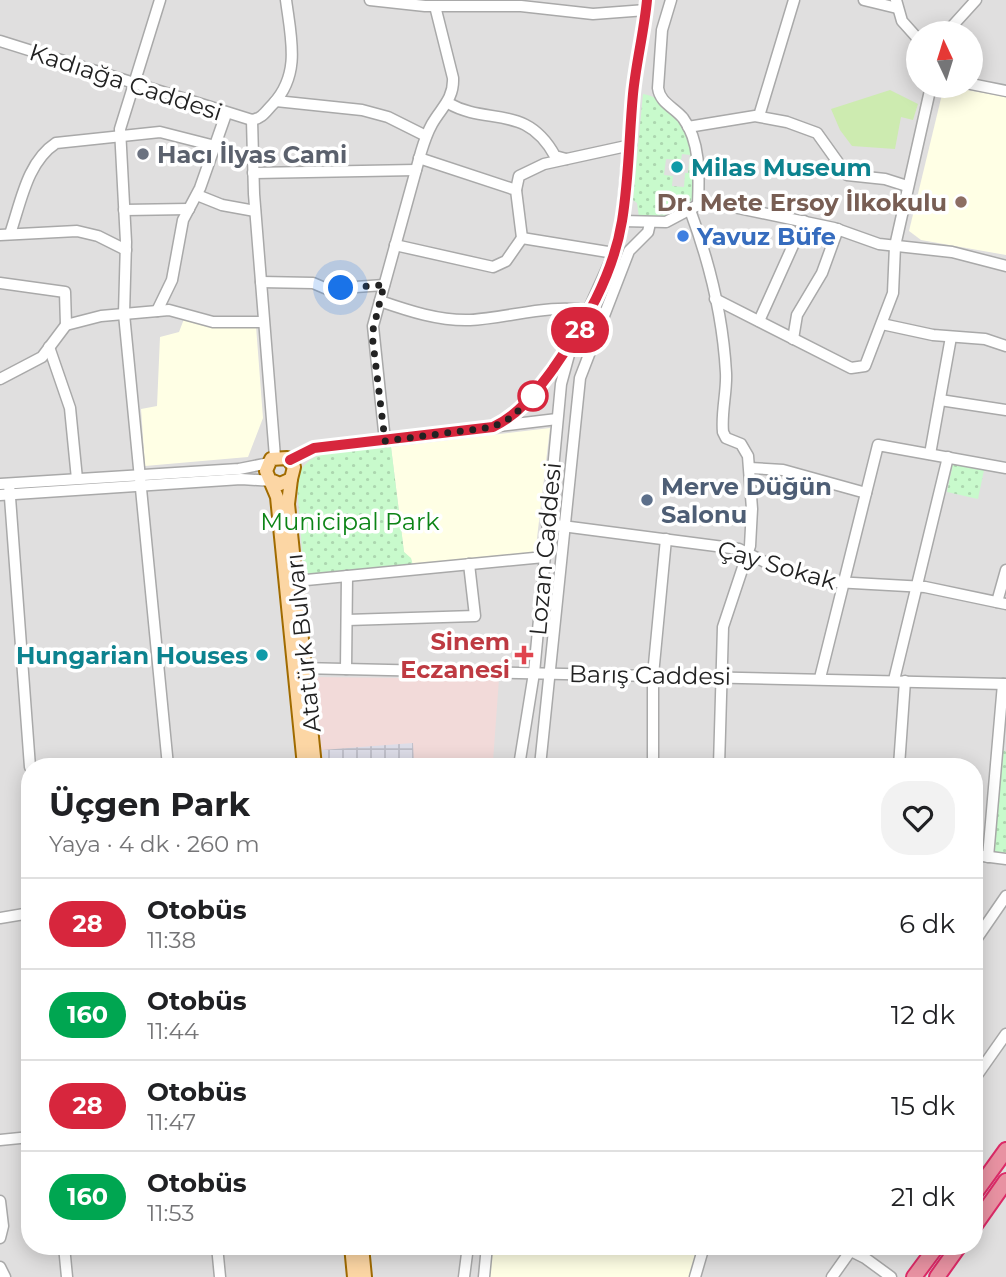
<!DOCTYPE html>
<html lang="tr">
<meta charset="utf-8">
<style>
:root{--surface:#fff;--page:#f2f2f2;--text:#202124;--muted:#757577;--line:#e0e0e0}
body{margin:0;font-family:Montserrat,sans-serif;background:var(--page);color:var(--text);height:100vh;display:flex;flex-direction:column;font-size:26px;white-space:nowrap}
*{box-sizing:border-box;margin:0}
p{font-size:23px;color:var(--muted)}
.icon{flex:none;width:38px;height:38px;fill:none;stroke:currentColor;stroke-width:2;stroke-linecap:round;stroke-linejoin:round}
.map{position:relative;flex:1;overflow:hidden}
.side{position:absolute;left:21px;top:758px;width:962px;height:497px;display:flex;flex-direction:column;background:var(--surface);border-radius:28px;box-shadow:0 4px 18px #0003}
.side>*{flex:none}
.badge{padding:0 14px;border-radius:23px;font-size:24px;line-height:46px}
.needle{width:46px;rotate:356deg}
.controls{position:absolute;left:906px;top:21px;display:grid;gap:14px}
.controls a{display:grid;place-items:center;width:77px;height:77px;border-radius:50%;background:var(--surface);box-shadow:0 4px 18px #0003;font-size:35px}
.you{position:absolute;width:35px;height:35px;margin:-18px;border:5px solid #fff;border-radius:50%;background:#1a73e8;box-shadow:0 0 0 10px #1a73e833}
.map>.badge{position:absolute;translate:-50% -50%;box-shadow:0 0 0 4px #fff}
.round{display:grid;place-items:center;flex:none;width:74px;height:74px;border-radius:28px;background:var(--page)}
.overview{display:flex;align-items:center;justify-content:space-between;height:119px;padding:0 28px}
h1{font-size:33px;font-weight:700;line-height:52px}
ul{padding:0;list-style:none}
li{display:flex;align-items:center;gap:21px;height:91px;padding:0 28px;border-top:2px solid var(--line)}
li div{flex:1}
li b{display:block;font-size:26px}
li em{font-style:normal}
li .badge{min-width:77px;font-weight:700;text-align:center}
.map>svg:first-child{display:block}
.residential{fill:#e0dfdf;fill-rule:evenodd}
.commercial{fill:#f2dad9}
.education{fill:#ffffe5}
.grass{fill:#cdebb0}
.park{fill:url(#park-dots);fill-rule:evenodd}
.plaza{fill:url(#plaza-grid)}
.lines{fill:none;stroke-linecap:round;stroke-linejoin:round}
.minor-casing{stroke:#a9a9a9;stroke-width:13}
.major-casing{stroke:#a06b00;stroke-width:16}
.highway-casing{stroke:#dc2a67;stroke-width:18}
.minor{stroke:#fff;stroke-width:10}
.major{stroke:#fcd6a4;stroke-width:12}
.highway{stroke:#e892a2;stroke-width:14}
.line-casing{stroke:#fff;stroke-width:16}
.line{stroke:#d7263d;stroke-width:10}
.walk{stroke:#222;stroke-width:7;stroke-dasharray:0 12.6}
.worship-dot{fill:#6b7280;stroke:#fff;stroke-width:2.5}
.culture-dot{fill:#0f9aa8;stroke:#fff;stroke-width:2.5}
.education-dot{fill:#8d6e63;stroke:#fff;stroke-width:2.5}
.shop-dot{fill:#3f7fe0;stroke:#fff;stroke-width:2.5}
.stop-dot{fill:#fff;stroke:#d7263d;stroke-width:3.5}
.service-dot{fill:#5c6f8a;stroke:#fff;stroke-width:2.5}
.health-dot{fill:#e0444e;stroke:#fff;stroke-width:2.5}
.labels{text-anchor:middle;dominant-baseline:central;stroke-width:7;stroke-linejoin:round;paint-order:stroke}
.street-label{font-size:24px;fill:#222;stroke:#fff}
.worship-label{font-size:24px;font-weight:bold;fill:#5b616d;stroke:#fff;text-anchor:start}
.culture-label{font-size:24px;font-weight:bold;fill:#0d838f;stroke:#fff;text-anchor:start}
.education-label{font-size:24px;font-weight:bold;fill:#785e54;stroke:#fff;text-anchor:end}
.shop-label{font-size:24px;font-weight:bold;fill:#366cbe;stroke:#fff;text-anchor:start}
.service-label{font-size:24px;font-weight:bold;fill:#4e5e75;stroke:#fff;text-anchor:start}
.park-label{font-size:24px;fill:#0c8416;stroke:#fff}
.health-label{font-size:24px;font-weight:bold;fill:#be3a42;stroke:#fff;text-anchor:end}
</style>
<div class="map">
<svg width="1006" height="1277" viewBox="0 0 1006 1277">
<defs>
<pattern id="park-dots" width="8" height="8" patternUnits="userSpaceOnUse" patternTransform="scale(1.75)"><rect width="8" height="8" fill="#c8facc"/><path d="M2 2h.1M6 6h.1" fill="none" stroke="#acd6af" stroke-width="1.8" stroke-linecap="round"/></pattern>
<pattern id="plaza-grid" width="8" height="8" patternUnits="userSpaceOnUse" patternTransform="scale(1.75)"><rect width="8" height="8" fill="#dddde8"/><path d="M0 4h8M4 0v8" fill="none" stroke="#bdbdc7"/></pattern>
</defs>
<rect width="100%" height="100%" fill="#f2efe9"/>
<path class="residential" d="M 0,0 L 1006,0 L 1006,1277 L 0,1277 ZM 919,33 L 971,33 L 971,86 L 919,86 ZM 30,766 L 975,766 L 975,1246 L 30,1246 Z"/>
<path class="commercial" d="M 314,677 L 499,679 L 493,761 L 513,761 L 512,766 L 323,766 Z"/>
<g class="education">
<path d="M 944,86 L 1006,97 L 1006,255 L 921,240 L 909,231 Z"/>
<path d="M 184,319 L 207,325 L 256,326 L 263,418 L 248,457 L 145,466 L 141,409 L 157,406 L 160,337 L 179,332 Z"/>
<path d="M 550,428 L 535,555 L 413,566 L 411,559 L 404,552 L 391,447 Z"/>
<path d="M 492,1246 L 697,1246 L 690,1277 L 490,1277 Z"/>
</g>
<path class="grass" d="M 890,90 L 918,104 L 913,120 L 901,117 L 895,149 L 852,146 L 840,130 L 831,109 Z"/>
<g class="park">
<path d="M 643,94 C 682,99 713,180 686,208 C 674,220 655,218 639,217 L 637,203 L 633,200 ZM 682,154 L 690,155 L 688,173 L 685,173 L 684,187 L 672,186 L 673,176 L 664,175 L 666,159 L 681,160 Z"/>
<path d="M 391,447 L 404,552 L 411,558 L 413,566 L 304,576 L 297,484 C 300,443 361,450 391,447 Z"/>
<path d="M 953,463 L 984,470 L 978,499 L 947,492 Z"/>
<path d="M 1003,749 L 1006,752 L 1006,855 L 994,853 Z"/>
</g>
<path class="plaza" d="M 413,743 L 414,766 L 323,766 L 322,750 Z"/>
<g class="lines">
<g class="minor-casing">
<g id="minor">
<path d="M 160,0 L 120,129 L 126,242 L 124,314 L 168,766"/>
<path d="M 370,0 L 425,6 L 521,6 L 593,14 L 646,10"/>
<path d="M 671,0 L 662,30 L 658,88 C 660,103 674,107 683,118 C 701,142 699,177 698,205"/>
<path d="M 864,0 L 897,8"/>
<path d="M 896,0 L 902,21 L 919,40"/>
<path d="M 946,33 L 976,0"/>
<path d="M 0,41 L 252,120"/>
<path d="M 971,84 L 1006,91"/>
<path d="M 276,101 L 362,110 L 388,117 L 426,136"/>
<path d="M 448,103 C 488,126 526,103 555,156 L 566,159"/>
<path d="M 759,116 L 794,0"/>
<path d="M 688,127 L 755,116 L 787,122 L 817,133 L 847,175 L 885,179 L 907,186"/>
<path d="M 419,158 L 516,190 L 522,238"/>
<path d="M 253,173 L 416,170"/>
<path d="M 516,190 L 519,176 L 544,164 L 631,145"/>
<path d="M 197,195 L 222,205 L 255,211"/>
<path d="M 124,210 L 189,209"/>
<path d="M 690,210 C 709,261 723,318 726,373 C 727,392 721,412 723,432 L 726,438 L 741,444 L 748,456 L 752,509 L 750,546 L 723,627 L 719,766"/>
<path d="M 622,221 L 666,222 L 698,205 L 719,204 L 834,228 L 879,244 L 952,252 L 1006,266"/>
<path d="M 10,234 C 21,202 27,162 56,143 L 160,132 L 215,146"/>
<path d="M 0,235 L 77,231 L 98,236 L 126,250"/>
<path d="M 522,238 L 614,253"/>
<path d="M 395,245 L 493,267 L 506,261 L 522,238"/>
<path d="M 261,282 L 313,283 L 327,289 L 384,285"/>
<path d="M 0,283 L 65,292 L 66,325"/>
<path d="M 715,299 L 851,368 L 865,366 L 893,293 L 895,246 L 931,86"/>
<path d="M 380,301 C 409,311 439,321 470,320 C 509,318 551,303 590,311"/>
<path d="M 157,311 L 172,280 L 183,220 L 200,188 L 226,114"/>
<path d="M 759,321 L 804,221"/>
<path d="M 882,324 L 933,335 L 985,339 L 1006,346"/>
<path d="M 793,339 L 797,315 L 822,273 L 838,229"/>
<path d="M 49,347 L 70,408 L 77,479"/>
<path d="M 0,379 L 42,357 L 66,325 L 101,316 L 169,310 L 213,322 L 263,322"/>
<path d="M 940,400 L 1006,410"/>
<path d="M 493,427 L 512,417 L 525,405 L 578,333 L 614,253 L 622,221 L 633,94 L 647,0"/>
<path d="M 385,441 L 373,326 L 421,152 C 424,142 427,133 432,124 C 441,108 454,99 453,78 L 435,6"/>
<path d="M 930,454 L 951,337"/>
<path d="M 275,457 L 254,194 L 252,120 C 263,118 266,111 273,104 C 301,74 291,38 286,0"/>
<path d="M 290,460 L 314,448 L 557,419"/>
<path d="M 750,468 L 783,470 L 866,493"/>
<path d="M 0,484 L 239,469 L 269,463"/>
<path d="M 9,484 L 30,767"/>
<path d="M 0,495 L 241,479 L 273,481"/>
<path d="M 547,524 L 739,549 L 769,564 L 835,582 L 925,587 L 1006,604"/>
<path d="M 296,581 L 544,557"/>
<path d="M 997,602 L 1006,570"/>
<path d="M 347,620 L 475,616 L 469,564"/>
<path d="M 300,668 L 1006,684"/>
<path d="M 346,669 L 347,576"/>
<path d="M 820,678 L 878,445 L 1006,468"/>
<path d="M 894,680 L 948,457"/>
<path d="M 519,766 L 534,673 L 561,384 L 570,351"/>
<path d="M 540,766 L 580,378 L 629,251 L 648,232 L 650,223"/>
<path d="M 653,766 L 653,675 L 666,539"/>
<path d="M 899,766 L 905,681"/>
<path d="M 975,855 L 1006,859"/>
<path d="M 988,857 L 1003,684"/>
<path d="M 0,918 L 30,913"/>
<path d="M 975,941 L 1006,896"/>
<path d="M 975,1078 L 1006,1034"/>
<path d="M 0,1140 L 30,1137"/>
<path d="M 0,1201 L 3,1226 L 0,1238"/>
<path d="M 64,1246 L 67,1277"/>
<path d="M 217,1246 L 220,1277"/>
<path d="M 841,1246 L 865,1258 L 891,1277"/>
<path d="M 0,1267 L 5,1277"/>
<path d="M 464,1277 L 468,1246"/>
<path d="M 484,1277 L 487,1246"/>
<path d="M 695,1277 L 704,1246"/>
<path d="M 832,1277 L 854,1246"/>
</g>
</g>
<g class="major-casing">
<g id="major">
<path d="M 291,479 L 288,504 L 315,766"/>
<path d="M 273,481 L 280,484 L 291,479 L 294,467 L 287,458 L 271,459 L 266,471 L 277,497 L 304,766"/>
<path d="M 351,1246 L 354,1277"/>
<path d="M 362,1246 L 365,1277"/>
</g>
</g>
<g class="highway-casing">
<g id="highway">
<path d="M 975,1193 L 1006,1150"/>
<path d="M 975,1225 L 1006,1181"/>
<path d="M 914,1277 L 937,1246"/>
<path d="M 937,1277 L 959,1246"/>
</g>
</g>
<use href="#minor" class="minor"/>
<use href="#major" class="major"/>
<use href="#highway" class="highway"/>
</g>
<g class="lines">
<g class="line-casing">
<path id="line" d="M 290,460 L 314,448 L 493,427 C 520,414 535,393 553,369 C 584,325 613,276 622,221 C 629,179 629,137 633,94 C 636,63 644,32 647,0"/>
</g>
<use href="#line" class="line"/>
<path class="walk" d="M 341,288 L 384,285 L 372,334 L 385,441 L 493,427 L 512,417 L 533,396"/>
</g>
<circle class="worship-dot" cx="143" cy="154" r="7"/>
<g class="culture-dot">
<circle cx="677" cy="167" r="7"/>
<circle cx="262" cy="655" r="7"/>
</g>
<circle class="education-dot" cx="961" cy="202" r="7"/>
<circle class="shop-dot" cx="683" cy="236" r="7"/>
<circle class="stop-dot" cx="533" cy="396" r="14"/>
<circle class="service-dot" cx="647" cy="500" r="7"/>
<path class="health-dot" d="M520.5 644.5h7v7h7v7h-7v7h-7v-7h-7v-7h7z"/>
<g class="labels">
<g class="street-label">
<text transform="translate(126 82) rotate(18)">Kadıağa Caddesi</text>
<text transform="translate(545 549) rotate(-85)">Lozan Caddesi</text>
<text transform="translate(777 565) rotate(16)">Çay Sokak</text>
<text transform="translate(303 643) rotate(-96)">Atatürk Bulvarı</text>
<text transform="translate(650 675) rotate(1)">Barış Caddesi</text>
</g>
<g class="worship-label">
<text x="157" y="154">Hacı İlyas Cami</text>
</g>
<g class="culture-label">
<text x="691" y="167">Milas Museum</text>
<text x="248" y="655" text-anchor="end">Hungarian Houses</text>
</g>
<g class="education-label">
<text x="947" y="202">Dr. Mete Ersoy İlkokulu</text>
</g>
<g class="shop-label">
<text x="697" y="236">Yavuz Büfe</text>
</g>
<g class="service-label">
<text x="661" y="486">Merve Düğün<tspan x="661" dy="28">Salonu</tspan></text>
</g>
<g class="park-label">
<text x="350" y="521">Municipal Park</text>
</g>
<g class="health-label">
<text x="510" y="641">Sinem<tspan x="510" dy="28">Eczanesi</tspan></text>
</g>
</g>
</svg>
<div class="controls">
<a><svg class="needle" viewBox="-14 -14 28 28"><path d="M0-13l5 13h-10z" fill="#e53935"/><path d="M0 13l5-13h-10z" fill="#757577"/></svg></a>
</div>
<div class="you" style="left:341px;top:288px"></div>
<b class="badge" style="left:580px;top:330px;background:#d7263d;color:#fff">28</b>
<section class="side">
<div class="overview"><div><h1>Üçgen Park</h1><p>Yaya · 4 dk · 260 m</p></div><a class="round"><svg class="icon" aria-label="heart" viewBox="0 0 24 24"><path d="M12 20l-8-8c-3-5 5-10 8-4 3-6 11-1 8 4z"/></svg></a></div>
<ul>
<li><span class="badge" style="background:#d7263d;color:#fff">28</span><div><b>Otobüs</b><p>11:38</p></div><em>6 dk</em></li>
<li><span class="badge" style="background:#00a651;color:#fff">160</span><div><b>Otobüs</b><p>11:44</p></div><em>12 dk</em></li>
<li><span class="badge" style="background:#d7263d;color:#fff">28</span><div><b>Otobüs</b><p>11:47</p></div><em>15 dk</em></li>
<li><span class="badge" style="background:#00a651;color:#fff">160</span><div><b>Otobüs</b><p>11:53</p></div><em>21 dk</em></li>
</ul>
</section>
</div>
